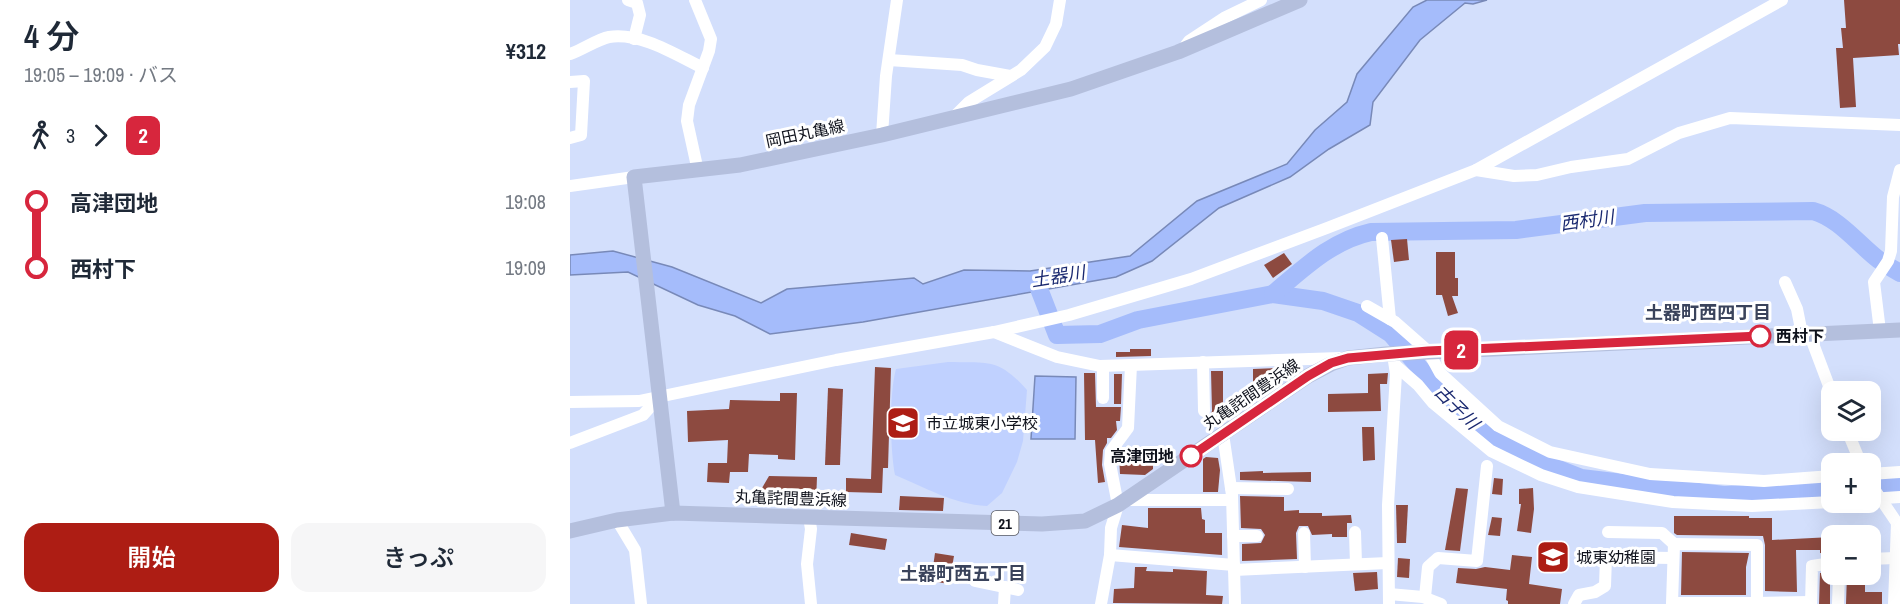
<!DOCTYPE html>
<html lang="ja">
<meta charset="utf-8">
<style>
:root{--surface:#fff;--page:#f6f6f7;--text:#1f2937;--muted:#747a83;--accent:#ad1d14}
body{margin:0;font-family:"Archivo Narrow","Noto Sans JP",sans-serif;background:var(--page);color:var(--text);height:100vh;display:flex;flex-direction:column;font-size:22px;white-space:nowrap}
*{box-sizing:border-box;margin:0}
p{font-size:20px;color:var(--muted)}
.icon{flex:none;width:33px;height:33px;fill:none;stroke:currentColor;stroke-width:2;stroke-linecap:round;stroke-linejoin:round}
.map{position:relative;flex:1;overflow:hidden}
.drawer{display:flex;flex-direction:column;background:var(--surface);width:570px}
.drawer>*{flex:none}
.badge{padding:0 12px;border-radius:9px;font-size:21px;line-height:39px}
.buttons{position:absolute;left:1251px;top:381px;display:grid;gap:12px}
.buttons a{display:grid;place-items:center;width:60px;height:60px;border-radius:12px;background:var(--surface);box-shadow:0 6px 24px #0002;font-size:30px}
.map>.badge{position:absolute;translate:-50% -50%;box-shadow:0 0 0 3px #fff}
.legs{display:flex;align-items:center;gap:9px;height:66px;padding:0 24px;font-size:20px}
.legs p{margin-inline-start:auto}
.headline{display:flex;align-items:center;justify-content:space-between;height:102px;padding:0 24px}
h1{font-size:33px;font-weight:600;line-height:45px}
.cta{display:flex;gap:12px;margin-top:auto;padding:12px 24px}
.cta a{flex:1;height:69px;border-radius:18px;background:var(--accent);color:#fff;font-size:24px;font-weight:600;line-height:69px;text-align:center}
.cta a+a{background:var(--page);color:var(--text)}
ul{padding:0 24px;list-style:none}
li{display:flex;align-items:center;gap:21px;height:66px;font-size:22px}
li i{display:grid;place-items:center;width:9px;height:100%;margin:0 8px;background:currentColor}
li i::after{content:'';width:15px;height:15px;margin:-8px;border:4px solid;border-radius:50%;background:var(--surface)}
li p{margin-inline-start:auto}
li:first-child i{background:linear-gradient(#0000 50%,currentColor 0)}
li:last-child i{background:linear-gradient(currentColor 50%,#0000 0)}
main{display:flex;flex:1;min-height:0}
.map>svg:first-child{display:block}
.green{fill:#c0d1ff}
.water{fill:#a5bcfb;stroke:#7889b8;stroke-width:1.5}
.lines{fill:none;stroke-linecap:round;stroke-linejoin:round}
.river{stroke:#a5bcfb;stroke-width:18}
.building{fill:#8d4a40}
.minor{stroke:#fff;stroke-width:12}
.major{stroke:#b4bfdd;stroke-width:15}
.line-1-casing{stroke:#fff;stroke-width:14}
.line-1{stroke:#d7263d;stroke-width:9}
.stop-1-dot{fill:#fff;stroke:#d7263d;stroke-width:3}
.labels{text-anchor:middle;dominant-baseline:central;stroke-width:6;stroke-linejoin:round;paint-order:stroke}
.shield{fill:#fff;stroke:#575960;stroke-width:1.5}
.shield-label{font-size:15px;font-weight:bold;fill:#0f121c}
.street-label{font-size:16px;fill:#0f121c;stroke:#fff}
.stop-label{font-size:16px;font-weight:bold;fill:#0f121c;stroke:#fff;text-anchor:start}
.poi-label{font-size:16px;fill:#0f121c;stroke:#fff;text-anchor:start}
.water-label{font-size:18px;font-style:italic;fill:#1a2970;stroke:#fff}
.neighbourhood-label{font-size:18px;font-weight:bold;fill:#3a435b;stroke:#fff}
</style>
<main>
<section class="drawer">
<div class="headline"><div><h1>4 分</h1><p>19:05 – 19:09 · バス</p></div><b>¥312</b></div>
<div class="legs"><svg class="icon" aria-label="walk" viewBox="0 0 24 24"><circle cx="13" cy="4" r="2"/><path d="M13 8l-2 6 4 7M11 14l-3 7M7 12l3-4h3l4 4"/></svg>3<svg class="icon" aria-label="forward" viewBox="0 0 24 24"><path d="M9 5l7 7-7 7"/></svg><b class="badge" style="background:#d7263d;color:#fff">2</b></div>
<ul>
<li><i style="color:#d7263d"></i><b>高津団地</b><p>19:08</p></li>
<li><i style="color:#d7263d"></i><b>西村下</b><p>19:09</p></li>
</ul>
<div class="cta"><a>開始</a><a>きっぷ</a></div>
</section>
<div class="map">
<svg width="1330" height="604" viewBox="0 0 1330 604">
<rect width="100%" height="100%" fill="#d3dffc"/>
<path class="green" d="M 378,362 C 417,363 428,357 457,390 L 453,441 L 447,462 L 432,493 L 417,506 C 383,504 356,488 325,475 C 320,449 319,394 326,369 Z"/>
<g class="water">
<path d="M 857,0 L 917,0 L 903,4 L 895,3 L 850,40 L 803,102 L 800,125 L 759,149 L 720,177 L 649,208 L 582,261 L 546,277 L 293,322 L 200,334 L 165,316 L 128,305 L 58,272 L 0,275 L 0,255 L 43,251 L 102,267 L 191,303 L 217,289 L 344,278 L 353,284 L 394,270 L 460,271 L 560,256 L 627,201 L 717,164 L 745,130 L 777,102 L 787,74 L 843,7 Z"/>
<path d="M 465,376 L 506,377 L 505,439 L 461,439 Z"/>
</g>
<g class="lines">
<g class="river">
<path d="M 466,281 L 487,335 L 530,334 L 568,320 L 703,294 L 753,301 L 788,313 L 821,334 L 888,413 L 920,438 L 965,460 L 1011,478 L 1154,495 L 1262,489"/>
<path d="M 703,294 C 734,268 761,241 801,232 L 946,230 L 1075,213 L 1243,211 C 1269,218 1289,245 1309,260 C 1316,265 1323,269 1330,273"/>
<path d="M 1300,486 L 1330,485"/>
</g>
</g>
<g class="building">
<path d="M 1274,0 L 1330,0 L 1330,44 L 1328,44 L 1329,55 L 1283,58 L 1286,107 L 1270,108 L 1266,48 L 1273,48 L 1271,28 L 1276,28 Z"/>
<path d="M 837,239 L 839,260 L 824,262 L 821,240 Z"/>
<path d="M 866,252 L 885,252 L 885,278 L 888,278 L 888,296 L 882,296 L 888,313 L 878,316 L 872,295 L 866,295 Z"/>
<path d="M 714,253 L 722,264 L 703,278 L 694,265 Z"/>
<path d="M 560,349 L 581,349 L 581,356 L 546,357 L 546,352 L 560,352 Z"/>
<path d="M 305,367 L 321,368 L 318,468 L 313,468 L 312,493 L 276,492 L 276,478 L 301,479 Z"/>
<path d="M 708,368 L 708,385 L 704,388 L 683,388 L 683,369 Z"/>
<path d="M 641,371 L 653,371 L 653,419 L 638,420 L 642,411 Z"/>
<path d="M 514,373 L 525,373 L 526,407 L 551,407 L 550,421 L 546,421 L 547,430 L 541,438 L 537,438 L 537,443 L 533,450 L 532,465 L 535,482 L 528,483 L 525,440 L 515,440 Z"/>
<path d="M 818,373 L 817,384 L 810,384 L 811,411 L 758,412 L 758,394 L 798,393 L 798,374 Z"/>
<path d="M 544,374 L 552,374 L 551,404 L 544,404 Z"/>
<path d="M 258,388 L 273,389 L 270,465 L 255,465 Z"/>
<path d="M 210,393 L 227,393 L 225,460 L 208,459 L 208,455 L 179,454 L 178,472 L 160,472 L 159,483 L 137,482 L 138,463 L 157,463 L 158,440 L 118,442 L 117,411 L 159,409 L 160,400 L 210,401 Z"/>
<path d="M 792,427 L 804,427 L 805,460 L 793,461 Z"/>
<path d="M 549,455 L 583,456 L 583,469 L 575,475 L 550,474 Z"/>
<path d="M 636,457 L 648,458 L 650,470 L 648,492 L 633,492 L 633,459 Z"/>
<path d="M 693,471 L 693,473 L 741,472 L 741,482 L 670,480 L 670,472 Z"/>
<path d="M 199,476 L 247,477 L 246,502 L 198,501 L 194,496 L 192,488 Z"/>
<path d="M 924,478 L 933,479 L 932,495 L 922,494 Z"/>
<path d="M 886,488 L 898,489 L 890,551 L 875,550 Z"/>
<path d="M 963,488 L 964,509 L 961,533 L 947,531 L 951,504 L 949,504 L 949,489 Z"/>
<path d="M 330,496 L 374,498 L 373,511 L 329,510 Z"/>
<path d="M 670,496 L 714,497 L 714,511 L 729,510 L 729,513 L 752,513 L 752,516 L 781,515 L 782,523 L 777,523 L 777,537 L 762,537 L 762,534 L 742,535 L 738,526 L 729,526 L 726,533 L 727,559 L 672,561 L 672,544 L 691,543 L 695,535 L 691,529 L 671,528 Z"/>
<path d="M 826,505 L 838,505 L 836,543 L 827,543 Z"/>
<path d="M 578,508 L 631,508 L 632,519 L 635,520 L 635,533 L 652,533 L 652,555 L 549,547 L 552,525 L 578,528 Z"/>
<path d="M 1104,516 L 1179,516 L 1179,518 L 1202,518 L 1202,540 L 1262,537 L 1262,554 L 1250,553 L 1250,550 L 1226,550 L 1227,592 L 1195,591 L 1195,545 L 1193,536 L 1107,535 L 1104,533 Z"/>
<path d="M 922,517 L 932,518 L 930,536 L 918,535 Z"/>
<path d="M 281,533 L 317,539 L 315,550 L 279,545 Z"/>
<path d="M 1112,552 L 1179,553 L 1176,567 L 1176,595 L 1111,595 Z"/>
<path d="M 365,553 L 384,556 L 379,584 L 361,581 Z"/>
<path d="M 942,555 L 962,557 L 959,584 L 992,589 L 990,604 L 938,604 L 938,601 L 936,600 L 937,589 L 886,583 L 888,568 L 906,569 L 915,567 L 940,570 Z"/>
<path d="M 828,558 L 840,559 L 839,578 L 827,577 Z"/>
<path d="M 565,567 L 577,567 L 576,571 L 603,572 L 603,569 L 637,571 L 636,595 L 653,596 L 652,604 L 543,603 L 544,589 L 564,588 Z"/>
<path d="M 807,572 L 808,589 L 785,591 L 783,573 Z"/>
<path d="M 1260,572 L 1260,604 L 1249,604 L 1250,573 Z"/>
<path d="M 1277,574 L 1287,574 L 1287,579 L 1295,579 L 1295,592 L 1312,592 L 1312,604 L 1276,604 Z"/>
</g>
<g class="lines">
<g class="minor">
<path d="M 58,0 L 67,3 L 70,15 L 64,39"/>
<path d="M 125,0 L 141,39 L 139,51 L 119,105 L 117,121 L 128,171"/>
<path d="M 616,45 L 619,41 L 654,18 L 691,0"/>
<path d="M 0,54 C 12,50 28,39 39,37 C 71,32 106,55 133,68"/>
<path d="M 319,60 L 392,65 L 407,70 L 440,76"/>
<path d="M 0,82 L 14,81 L 11,135 L 0,138"/>
<path d="M 383,118 L 399,102 L 451,70 L 475,47 L 486,24 L 490,0"/>
<path d="M 312,135 L 316,76 L 327,0"/>
<path d="M 906,170 L 944,176 L 967,175 L 1001,167 L 1058,159 L 1109,133 L 1160,118 L 1330,125"/>
<path d="M 0,186 L 64,177"/>
<path d="M 812,238 L 820,319"/>
<path d="M 1215,282 L 1227,309 L 1232,334"/>
<path d="M 797,306 L 825,322 L 858,351 L 870,373 L 928,426 L 980,452 L 1080,474 L 1194,481 L 1262,476"/>
<path d="M 1310,331 L 1304,282 L 1318,261 L 1321,251 L 1323,197 L 1330,170"/>
<path d="M 424,332 L 487,357 L 530,366 L 771,358"/>
<path d="M 1239,333 L 1262,394"/>
<path d="M 633,362 L 634,411"/>
<path d="M 825,365 L 848,385 L 863,403 L 921,451 L 971,475 L 1008,487 L 1103,502 L 1182,506 L 1262,502"/>
<path d="M 533,398 L 533,366"/>
<path d="M 0,402 L 69,401 L 266,360 L 424,332 L 499,315 L 621,279 L 757,228 L 906,170 L 1212,0"/>
<path d="M 1277,430 L 1291,464"/>
<path d="M 653,434 L 662,495 L 665,604"/>
<path d="M 0,443 L 73,415 L 89,397"/>
<path d="M 1300,474 L 1330,472"/>
<path d="M 1300,483 L 1327,523 L 1324,604"/>
<path d="M 661,488 L 718,489"/>
<path d="M 1300,499 L 1330,497"/>
<path d="M 558,500 L 662,500"/>
<path d="M 239,517 L 241,529 L 237,564 L 241,604"/>
<path d="M 47,520 L 65,550 L 71,604"/>
<path d="M 785,532 L 786,564"/>
<path d="M 1038,532 L 1092,533 L 1104,544"/>
<path d="M 734,533 L 735,567"/>
<path d="M 663,536 L 687,536"/>
<path d="M 1104,544 L 1187,545 L 1187,603 L 1102,603 Z"/>
<path d="M 540,555 L 664,565"/>
<path d="M 1300,559 L 1325,558"/>
<path d="M 664,570 L 818,563"/>
<path d="M 405,581 L 448,590"/>
<path d="M 819,594 L 853,597 L 871,604"/>
<path d="M 855,597 L 858,567 L 868,558 L 907,561 L 917,466"/>
<path d="M 1187,603 L 1241,602"/>
<path d="M 434,604 L 435,587"/>
<path d="M 531,604 L 540,555 L 541,528 L 548,505 L 540,464 L 541,451 L 558,428 L 561,365"/>
<path d="M 819,604 L 818,505 L 826,374 L 824,361"/>
<path d="M 1004,604 L 1009,595 L 1025,592 L 1035,586 L 1036,557 L 1103,558"/>
<path d="M 1241,604 L 1242,566 L 1262,563"/>
<path d="M 1268,604 L 1269,574"/>
</g>
<g class="major">
<path d="M 103,513 L 64,177 L 170,165 L 312,135 L 501,89 L 608,52 L 730,0"/>
<path d="M 0,531 L 47,520 L 103,513 L 472,524 L 515,521 L 548,505 L 738,376 L 761,364 L 778,358 L 816,354 L 1330,330"/>
</g>
</g>
<g class="lines">
<g class="line-1-casing">
<path id="line-1" d="M 621,456 L 738,376 L 761,363 L 778,358 L 858,351 L 1190,336"/>
</g>
<use href="#line-1" class="line-1"/>
</g>
<defs>
<g id="school-square" transform="scale(1.725)"><rect x="-9" y="-9" width="18" height="18" rx="4" fill="#ad1d14" stroke="#fff"/><path d="M0-5L7-2L0 1L-7-2ZM-4 1L0 2.5L4 1V4Q0 6-4 4Z" fill="#fff"/></g>
</defs>
<g fill-rule="evenodd">
<use href="#school-square" x="333" y="423"/>
<use href="#school-square" x="983" y="557"/>
</g>
<g class="stop-1-dot">
<circle cx="1190" cy="336" r="10"/>
<circle cx="621" cy="456" r="10"/>
</g>
<g class="labels">
<rect class="shield" x="421.5" y="511" width="27" height="24" rx="4.5"/>
<g class="shield-label">
<text x="435" y="523">21</text>
</g>
<g class="street-label">
<text transform="translate(235 133) rotate(-12)">岡田丸亀線</text>
<text transform="translate(681 394) rotate(-34)">丸亀詫間豊浜線</text>
<text transform="translate(221 498) rotate(2)">丸亀詫間豊浜線</text>
</g>
<g class="stop-label">
<text x="1206" y="336">西村下</text>
<text x="604" y="456" text-anchor="end">高津団地</text>
</g>
<g class="poi-label">
<text x="356" y="423">市立城東小学校</text>
<text x="1006" y="557">城東幼稚園</text>
</g>
<g class="water-label">
<text transform="translate(1017 220) rotate(-8)">西村川</text>
<text transform="translate(488 276) rotate(-9)">土器川</text>
<text transform="translate(887 407) rotate(45)">古子川</text>
</g>
<g class="neighbourhood-label">
<text x="1138" y="312">土器町西四丁目</text>
<text x="393" y="573">土器町西五丁目</text>
</g>
</g>
</svg>
<div class="buttons">
<a><svg class="icon" aria-label="layers" viewBox="0 0 24 24"><path d="M12 4l9 5-9 5-9-5zM3 14l9 5 9-5"/></svg></a>
<a>+</a>
<a>−</a>
</div>
<b class="badge" style="left:891px;top:350px;background:#d7263d;color:#fff">2</b>
</div>
</main>
